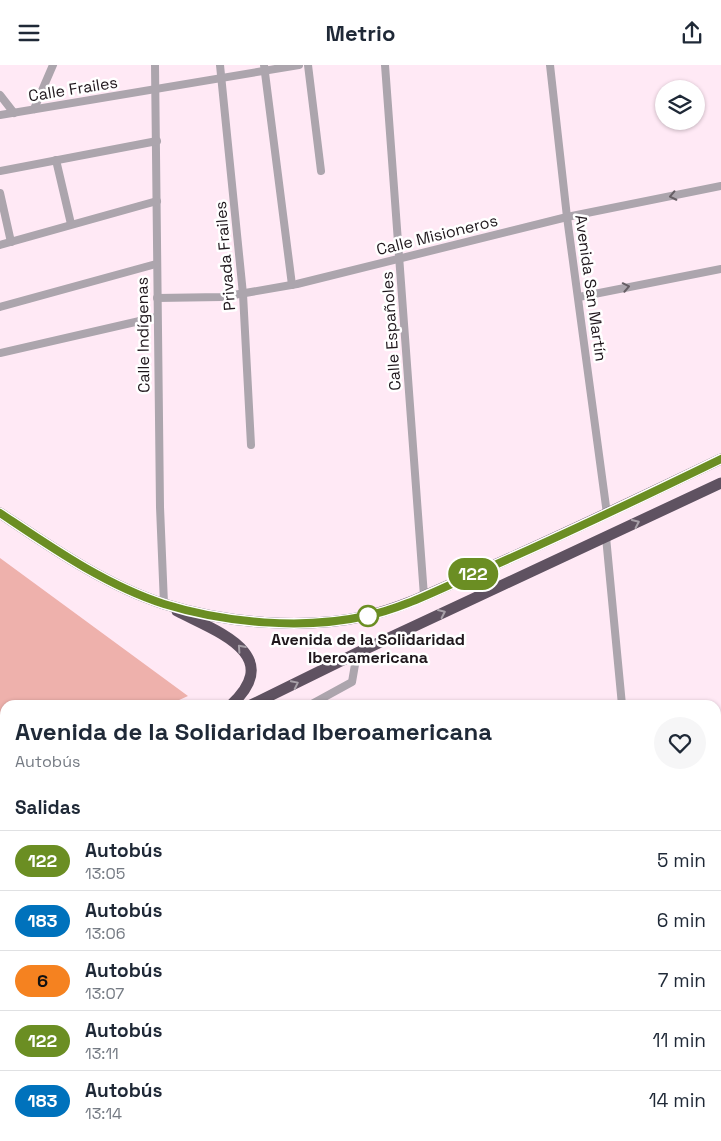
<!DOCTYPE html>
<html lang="es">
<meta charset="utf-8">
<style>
:root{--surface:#fff;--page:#f6f6f7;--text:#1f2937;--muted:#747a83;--line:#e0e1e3}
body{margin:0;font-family:"Space Grotesk",sans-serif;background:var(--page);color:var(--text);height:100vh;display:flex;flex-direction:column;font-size:19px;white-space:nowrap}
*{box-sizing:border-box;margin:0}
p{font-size:16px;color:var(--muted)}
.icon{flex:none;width:28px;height:28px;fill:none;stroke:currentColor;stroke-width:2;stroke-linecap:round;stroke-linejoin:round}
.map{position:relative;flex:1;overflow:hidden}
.side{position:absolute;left:0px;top:635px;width:721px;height:441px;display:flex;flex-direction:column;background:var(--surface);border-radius:15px 15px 0 0;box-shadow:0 1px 4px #0004}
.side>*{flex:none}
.badge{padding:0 10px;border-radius:16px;font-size:18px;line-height:32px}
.buttons{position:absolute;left:655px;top:15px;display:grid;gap:10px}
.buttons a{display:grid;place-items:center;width:50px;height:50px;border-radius:50%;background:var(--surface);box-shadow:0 1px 4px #0004;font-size:25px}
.map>.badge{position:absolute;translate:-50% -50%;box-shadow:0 0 0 2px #fff}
h2{padding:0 15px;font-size:19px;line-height:45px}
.round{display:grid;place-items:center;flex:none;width:52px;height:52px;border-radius:26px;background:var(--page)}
.summary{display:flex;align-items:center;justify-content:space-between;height:85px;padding:0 15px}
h1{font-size:24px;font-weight:700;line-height:38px}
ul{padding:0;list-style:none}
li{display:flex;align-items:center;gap:15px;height:60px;padding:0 15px;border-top:1px solid var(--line)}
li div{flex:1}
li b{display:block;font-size:19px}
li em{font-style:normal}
li .badge{min-width:55px;font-weight:700;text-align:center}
header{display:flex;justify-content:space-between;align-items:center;height:65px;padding:0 15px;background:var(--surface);font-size:22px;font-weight:700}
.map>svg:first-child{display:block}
.grass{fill:#eeb1ac}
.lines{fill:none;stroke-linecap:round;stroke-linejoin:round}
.minor{stroke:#aca5ad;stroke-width:8}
.highway{stroke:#5f5261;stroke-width:11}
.oneway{stroke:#665e64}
.oneway2{stroke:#a7a0a8}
.line-casing{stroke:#fff;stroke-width:11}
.line{stroke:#6b8e23;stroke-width:8}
.stop-dot{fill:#fff;stroke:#6b8e23;stroke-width:2.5}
.labels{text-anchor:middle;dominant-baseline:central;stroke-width:5;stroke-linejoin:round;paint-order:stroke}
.street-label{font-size:16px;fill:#1f171c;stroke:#fff}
.stop-label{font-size:16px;font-weight:bold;fill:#1f171c;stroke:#fff}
</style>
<header><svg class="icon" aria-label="menu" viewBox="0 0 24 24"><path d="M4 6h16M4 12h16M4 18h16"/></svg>Metrio<svg class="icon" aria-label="share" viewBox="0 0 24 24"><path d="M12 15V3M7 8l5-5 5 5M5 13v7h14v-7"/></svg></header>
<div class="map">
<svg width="721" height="1076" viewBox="0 0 721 1076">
<rect width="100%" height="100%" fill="#ffe9f5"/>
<path class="grass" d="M 0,493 L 188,631 L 168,640 L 5,640 L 5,712 L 0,714 Z"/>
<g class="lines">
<g class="minor">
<path d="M 155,0 L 160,442 L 164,539"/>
<path d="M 220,0 L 243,229 L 251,380"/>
<path d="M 264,0 L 292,220"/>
<path d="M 308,0 L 321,106"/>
<path d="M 385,0 L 424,531"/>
<path d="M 550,0 L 567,152 L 607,449"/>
<path d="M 0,30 L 14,48"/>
<path d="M 34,44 L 53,0"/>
<path d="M 0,50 L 299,0"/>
<path d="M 56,95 L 71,159"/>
<path d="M 0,106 L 157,76"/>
<path d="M 0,128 L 11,177"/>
<path d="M 0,180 L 157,136"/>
<path d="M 579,232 L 721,204"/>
<path d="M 157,233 L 222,232 L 297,219 L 567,152 L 721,121"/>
<path d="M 0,242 L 156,199"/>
<path d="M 0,288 L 157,252"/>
<path d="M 606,472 L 622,640"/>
<path d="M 310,640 L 352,617 L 357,588"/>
<path d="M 716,717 L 721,716"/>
<path d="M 0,794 L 5,791"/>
<path d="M 716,817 L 721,816"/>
<path d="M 716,1026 L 721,1030"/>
<path d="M 184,1071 L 184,1076"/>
<path d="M 311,1071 L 311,1076"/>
<path d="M 448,1071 L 448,1076"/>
<path d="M 665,1071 L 666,1076"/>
<path d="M 53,1076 L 53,1071"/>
<path d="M 79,1076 L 99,1071"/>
</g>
<g class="highway">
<path d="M 0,448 C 51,482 105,520 164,539 C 225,558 304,565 366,551 C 406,542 445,521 483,505 C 563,470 642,432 721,394"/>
<path d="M 177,546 C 215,566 286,589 231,640"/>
<path d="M 251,640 L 357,588 L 721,418"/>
<path d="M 0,764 L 5,761"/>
</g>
</g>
<defs><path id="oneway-chevron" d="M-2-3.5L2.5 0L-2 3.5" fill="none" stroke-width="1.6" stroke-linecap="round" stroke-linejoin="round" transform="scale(1.25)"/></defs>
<g class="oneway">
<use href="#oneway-chevron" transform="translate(673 131) rotate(168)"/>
<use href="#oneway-chevron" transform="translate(626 222) rotate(-11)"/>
</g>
<g class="oneway2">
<use href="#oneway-chevron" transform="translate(636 458) rotate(-25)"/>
<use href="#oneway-chevron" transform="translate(442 548) rotate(-25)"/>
<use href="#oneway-chevron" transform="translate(241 583) rotate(-132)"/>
<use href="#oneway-chevron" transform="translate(295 619) rotate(-26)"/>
</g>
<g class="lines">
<g class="line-casing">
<path id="line" d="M 0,448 C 51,482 105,520 164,539 C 225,558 303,565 366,551 C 405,543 443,522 479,507 C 561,471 641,433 721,394"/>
</g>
<use href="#line" class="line"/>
</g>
<circle class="stop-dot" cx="368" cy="551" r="10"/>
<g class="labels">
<g class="street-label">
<text transform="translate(73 24) rotate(-9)">Calle Frailes</text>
<text transform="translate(437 170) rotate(-14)">Calle Misioneros</text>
<text transform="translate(225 191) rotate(-95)">Privada Frailes</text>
<text transform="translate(591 223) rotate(82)">Avenida San Martín</text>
<text transform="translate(391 266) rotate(-94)">Calle Españoles</text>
<text transform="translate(143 270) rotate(-91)">Calle Indígenas</text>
</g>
<g class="stop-label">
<text x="368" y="574">Avenida de la Solidaridad<tspan x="368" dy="18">Iberoamericana</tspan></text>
</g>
</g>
</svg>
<div class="buttons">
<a><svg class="icon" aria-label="layers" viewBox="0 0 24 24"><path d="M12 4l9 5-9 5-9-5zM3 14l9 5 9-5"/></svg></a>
</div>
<b class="badge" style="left:473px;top:509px;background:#6b8e23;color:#fff">122</b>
<section class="side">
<div class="summary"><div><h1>Avenida de la Solidaridad Iberoamericana</h1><p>Autobús</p></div><a class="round"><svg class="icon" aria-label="heart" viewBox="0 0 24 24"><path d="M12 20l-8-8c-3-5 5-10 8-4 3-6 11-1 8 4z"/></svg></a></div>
<h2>Salidas</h2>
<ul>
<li><span class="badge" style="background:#6b8e23;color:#fff">122</span><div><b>Autobús</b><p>13:05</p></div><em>5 min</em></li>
<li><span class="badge" style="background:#0072bc;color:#fff">183</span><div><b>Autobús</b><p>13:06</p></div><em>6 min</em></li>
<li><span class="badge" style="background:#f58220;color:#111">6</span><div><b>Autobús</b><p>13:07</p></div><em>7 min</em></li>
<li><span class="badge" style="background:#6b8e23;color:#fff">122</span><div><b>Autobús</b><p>13:11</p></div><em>11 min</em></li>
<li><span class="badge" style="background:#0072bc;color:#fff">183</span><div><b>Autobús</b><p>13:14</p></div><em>14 min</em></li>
</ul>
</section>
</div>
